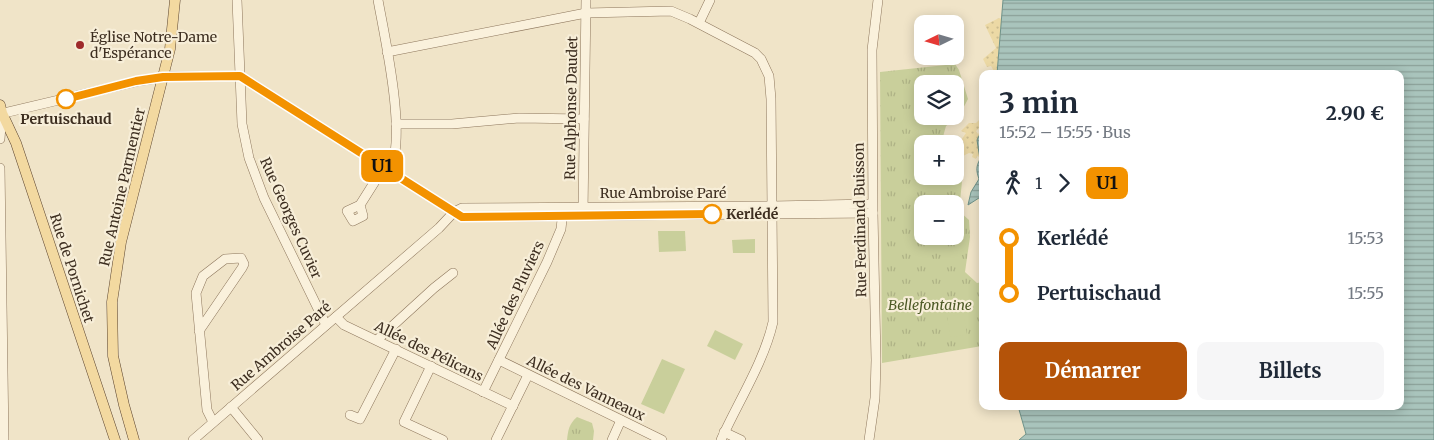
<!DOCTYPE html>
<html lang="fr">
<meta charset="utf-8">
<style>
:root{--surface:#fff;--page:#f6f6f7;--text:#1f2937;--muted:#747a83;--accent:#b45309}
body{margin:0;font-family:Merriweather,serif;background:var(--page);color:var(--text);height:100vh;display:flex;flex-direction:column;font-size:19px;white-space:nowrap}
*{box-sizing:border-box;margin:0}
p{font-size:16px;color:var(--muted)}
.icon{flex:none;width:28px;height:28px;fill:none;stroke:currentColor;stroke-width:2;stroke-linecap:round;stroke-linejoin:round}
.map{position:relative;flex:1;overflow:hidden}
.panel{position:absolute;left:979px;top:70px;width:425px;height:340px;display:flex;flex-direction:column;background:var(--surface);border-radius:10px;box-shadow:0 2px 12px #0003}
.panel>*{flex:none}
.badge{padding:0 10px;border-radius:8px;font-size:18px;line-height:32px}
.needle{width:32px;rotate:265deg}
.buttons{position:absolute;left:914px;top:15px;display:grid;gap:10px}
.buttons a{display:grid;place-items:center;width:50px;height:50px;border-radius:10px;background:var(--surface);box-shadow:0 2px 12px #0003;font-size:25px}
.map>.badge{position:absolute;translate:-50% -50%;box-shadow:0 0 0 2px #fff}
.legs{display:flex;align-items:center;gap:8px;height:55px;padding:0 20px;font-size:16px}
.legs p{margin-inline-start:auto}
.headline{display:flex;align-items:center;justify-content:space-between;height:85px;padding:0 20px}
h1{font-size:28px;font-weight:700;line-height:38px}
.action{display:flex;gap:10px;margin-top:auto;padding:10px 20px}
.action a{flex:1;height:58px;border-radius:10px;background:var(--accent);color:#fff;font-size:20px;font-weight:700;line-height:58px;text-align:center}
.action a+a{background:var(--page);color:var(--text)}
ul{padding:0 20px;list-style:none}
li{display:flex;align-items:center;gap:18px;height:55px;font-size:19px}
li i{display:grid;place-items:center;width:8px;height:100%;margin:0 6px;background:currentColor}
li i::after{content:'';width:12px;height:12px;margin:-6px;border:4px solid;border-radius:50%;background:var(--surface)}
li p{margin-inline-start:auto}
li:first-child i{background:linear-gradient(#0000 50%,currentColor 0)}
li:last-child i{background:linear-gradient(currentColor 50%,#0000 0)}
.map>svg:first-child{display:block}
.grass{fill:url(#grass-tufts);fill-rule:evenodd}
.sand{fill:url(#sand-dots)}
.pitch{fill:#c9cf9b}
.water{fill:url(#water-rules);stroke:#6f938a}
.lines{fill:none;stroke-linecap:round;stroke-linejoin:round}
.minor-casing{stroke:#8d765c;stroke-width:10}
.major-casing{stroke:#5b4430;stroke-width:11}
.minor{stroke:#faf1dc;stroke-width:9}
.major{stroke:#f3d9a0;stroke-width:10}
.line-1-casing{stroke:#fff;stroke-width:11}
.line-1{stroke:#f39200;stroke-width:8}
.poi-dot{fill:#9e2a2b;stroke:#f7eed8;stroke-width:2}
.stop-1-dot{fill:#fff;stroke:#f39200;stroke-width:2.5}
.labels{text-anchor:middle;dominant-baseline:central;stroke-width:4.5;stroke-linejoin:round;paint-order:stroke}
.poi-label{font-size:14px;fill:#3d2e20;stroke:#f7eed8;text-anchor:start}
.street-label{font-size:14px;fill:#3d2e20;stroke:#f7eed8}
.stop-label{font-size:14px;font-weight:bold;fill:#3d2e20;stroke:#f7eed8}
.park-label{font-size:14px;font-style:italic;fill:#4d5a26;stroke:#f7eed8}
</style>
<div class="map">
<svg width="1434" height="440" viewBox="0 0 1434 440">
<defs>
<pattern id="grass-tufts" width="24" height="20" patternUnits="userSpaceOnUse" patternTransform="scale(1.25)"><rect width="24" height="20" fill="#c9cf9b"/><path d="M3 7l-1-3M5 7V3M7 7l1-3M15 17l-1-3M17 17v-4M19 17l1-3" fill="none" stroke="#aeb285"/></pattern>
<pattern id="sand-dots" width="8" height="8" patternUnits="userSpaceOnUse" patternTransform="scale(1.25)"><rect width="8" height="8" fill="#ecd9a5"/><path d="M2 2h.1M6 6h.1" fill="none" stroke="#cbbb8e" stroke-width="1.8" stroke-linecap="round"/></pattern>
<pattern id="water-rules" width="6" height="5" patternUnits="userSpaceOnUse" patternTransform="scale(1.25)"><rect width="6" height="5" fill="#a9c4bc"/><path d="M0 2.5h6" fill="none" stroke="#8ba098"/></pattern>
</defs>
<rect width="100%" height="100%" fill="#f0e4c8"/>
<g class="grass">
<path d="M 955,64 L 959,70 L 968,99 L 959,116 L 946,126 L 941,144 L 922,144 L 922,176 L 955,176 L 955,167 L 958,167 L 963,172 L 959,211 L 969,220 L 970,237 L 965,272 L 977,283 L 982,282 L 982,346 L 882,363 L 880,72 ZM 922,84 L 955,84 L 955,116 L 922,116 ZM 922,204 L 955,204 L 955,236 L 922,236 Z"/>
<path d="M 577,417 L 592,423 L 594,431 L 593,440 L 567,440 C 568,430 569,424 577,417 Z"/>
</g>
<g class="sand">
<path d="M 999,18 L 1005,20 L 997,73 L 995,73 L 991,66 L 987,67 L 983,59 L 996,48 L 985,25 Z"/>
<path d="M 982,117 L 982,127 L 981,126 L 976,131 L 978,134 L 982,131 L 980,157 L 977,156 L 976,159 L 972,157 L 973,154 L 969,153 L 955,160 L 955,146 L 957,146 L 966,133 L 961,131 L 969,123 L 976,123 Z"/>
</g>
<g class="pitch">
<path d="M 658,231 L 685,231 L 686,251 L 659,252 Z"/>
<path d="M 755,239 L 755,253 L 733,253 L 732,240 Z"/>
<path d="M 964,314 L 967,335 L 950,337 L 947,316 Z"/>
<path d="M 715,330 L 743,344 L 735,360 L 707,346 Z"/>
<path d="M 662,359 L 685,369 L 664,414 L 641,404 Z"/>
</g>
<g class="water">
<path d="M 1003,0 L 1434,0 L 1434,440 L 1019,440 L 1026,434 L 1018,406 L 1400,406 L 1400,74 L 997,74 Z"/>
<path d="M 982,130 L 982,196 L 968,205 L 971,192 L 979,179 C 976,170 976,167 980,159 L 977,140 Z"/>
</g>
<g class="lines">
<g class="minor-casing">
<g id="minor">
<path d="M 237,0 L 242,124 L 249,158 L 264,198 L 326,325"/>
<path d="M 378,0 C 385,39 407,136 390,170"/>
<path d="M 699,23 L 710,0"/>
<path d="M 387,52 L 586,13 L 671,11 L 690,19 L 755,53 L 761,59 L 769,76 L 771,99 L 773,322 C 764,362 738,402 721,440"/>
<path d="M 0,114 L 139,81 L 172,76 L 240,76 L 462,217 L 873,213"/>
<path d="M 396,124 L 452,124 L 519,118 L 584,119"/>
<path d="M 0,139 L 2,113"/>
<path d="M 0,168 L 4,440"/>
<path d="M 360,205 L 363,216 L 353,221 L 347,211 L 360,205 L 384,167"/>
<path d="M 583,213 L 586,0"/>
<path d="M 336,317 L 344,325 L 513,406"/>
<path d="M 199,331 L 242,268 L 244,264 L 241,258 L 225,259 L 203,276 L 196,293 L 207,410 L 213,422"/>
<path d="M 377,340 L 434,288 L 453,273"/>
<path d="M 499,360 L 662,440"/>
<path d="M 431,366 L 404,422 L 443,440"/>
<path d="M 483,392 L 547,262 L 561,229 L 563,210"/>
<path d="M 231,407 L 258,440"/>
<path d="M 350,415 L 360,419 L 396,349"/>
<path d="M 724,432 L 741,440"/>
<path d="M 193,440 L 439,228 L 454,212 L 462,208 L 772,206 L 872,204"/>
<path d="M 496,440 L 528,375"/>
<path d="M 612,440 L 621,420"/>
<path d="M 869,440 L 875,398 L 876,360 L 873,213 L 872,50 L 878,0"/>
</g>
</g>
<g class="major-casing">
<g id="major">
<path d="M 0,105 L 2,113 L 16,143 L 115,440"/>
<path d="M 134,440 L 124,405 L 113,356 L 112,302 L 121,242 L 170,49 L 175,0"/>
</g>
</g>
<use href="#minor" class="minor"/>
<use href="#major" class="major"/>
</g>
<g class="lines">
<g class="line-1-casing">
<path id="line-1" d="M 66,99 L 136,81 L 163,77 L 240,76 L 462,217 L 712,214"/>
</g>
<use href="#line-1" class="line-1"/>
</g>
<circle class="poi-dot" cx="80" cy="45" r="5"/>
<g class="stop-1-dot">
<circle cx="66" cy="99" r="9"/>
<circle cx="712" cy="214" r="9"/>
</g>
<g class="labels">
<g class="poi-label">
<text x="90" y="37">Église Notre-Dame<tspan x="90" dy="16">d'Espérance</tspan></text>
</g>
<g class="street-label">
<text transform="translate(571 108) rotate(-89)">Rue Alphonse Daudet</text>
<text transform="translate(122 187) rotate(-77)">Rue Antoine Parmentier</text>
<text x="663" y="193">Rue Ambroise Paré</text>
<text transform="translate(291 218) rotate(66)">Rue Georges Cuvier</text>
<text transform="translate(860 220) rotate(-91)">Rue Ferdinand Buisson</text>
<text transform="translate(72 268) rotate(72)">Rue de Pornichet</text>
<text transform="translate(515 295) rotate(-65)">Allée des Pluviers</text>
<text transform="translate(281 346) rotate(-41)">Rue Ambroise Paré</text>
<text transform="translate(429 351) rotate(26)">Allée des Pélicans</text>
<text transform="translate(586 388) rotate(26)">Allée des Vanneaux</text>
</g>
<g class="stop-label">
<text x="66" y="119">Pertuischaud</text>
<text x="726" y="214" text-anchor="start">Kerlédé</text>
</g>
<g class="park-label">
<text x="930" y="305">Bellefontaine</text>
</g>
</g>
</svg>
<div class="buttons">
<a><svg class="needle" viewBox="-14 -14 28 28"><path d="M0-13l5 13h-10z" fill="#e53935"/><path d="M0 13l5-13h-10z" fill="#747a83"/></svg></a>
<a><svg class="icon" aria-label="layers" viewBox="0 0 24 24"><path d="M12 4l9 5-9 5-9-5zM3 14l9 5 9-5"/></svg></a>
<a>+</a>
<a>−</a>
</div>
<b class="badge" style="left:382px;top:166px;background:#f39200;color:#111">U1</b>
<section class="panel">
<div class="headline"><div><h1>3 min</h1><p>15:52 – 15:55 · Bus</p></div><b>2.90 €</b></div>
<div class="legs"><svg class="icon" aria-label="walk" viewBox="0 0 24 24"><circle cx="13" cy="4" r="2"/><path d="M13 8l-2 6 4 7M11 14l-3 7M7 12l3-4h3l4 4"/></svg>1<svg class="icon" aria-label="forward" viewBox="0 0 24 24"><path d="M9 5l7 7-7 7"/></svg><b class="badge" style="background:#f39200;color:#111">U1</b></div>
<ul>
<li><i style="color:#f39200"></i><b>Kerlédé</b><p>15:53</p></li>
<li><i style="color:#f39200"></i><b>Pertuischaud</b><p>15:55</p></li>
</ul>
<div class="action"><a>Démarrer</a><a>Billets</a></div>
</section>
</div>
